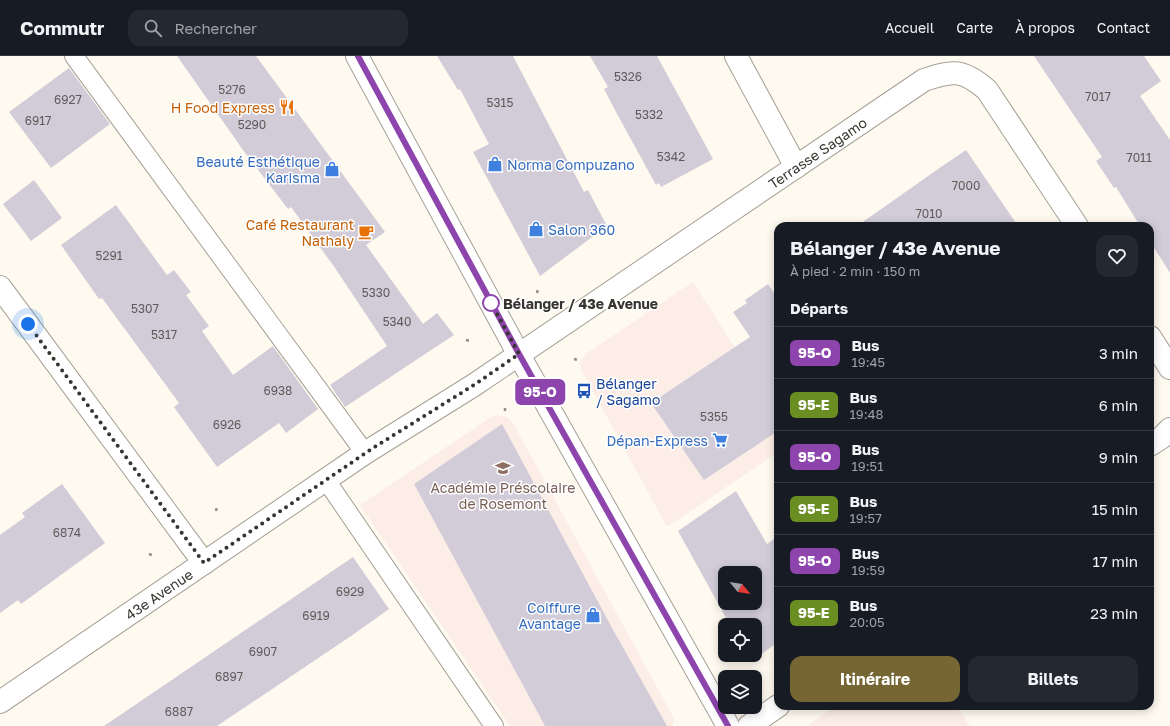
<!DOCTYPE html>
<html lang="fr">
<meta charset="utf-8">
<style>
:root{--surface:#171b24;--page:#242831;--text:#f1f3f6;--muted:#9ea1a6;--line:#363941;--accent:#756633}
body{margin:0;font-family:"Golos Text",sans-serif;background:var(--page);color:var(--text);height:100vh;display:flex;flex-direction:column;font-size:15px;white-space:nowrap}
*{box-sizing:border-box;margin:0}
p{font-size:13px;color:var(--muted)}
.icon{flex:none;width:22px;height:22px;fill:none;stroke:currentColor;stroke-width:2;stroke-linecap:round;stroke-linejoin:round}
.map{position:relative;flex:1;overflow:hidden}
.side{position:absolute;left:774px;top:166px;width:380px;height:488px;display:flex;flex-direction:column;background:var(--surface);border-radius:12px;box-shadow:0 2px 10px #0003}
.side>*{flex:none}
.badge{padding:0 8px;border-radius:6px;font-size:14px;line-height:26px}
.needle{width:26px;rotate:120deg}
.controls{position:absolute;left:718px;top:510px;display:grid;gap:8px}
.controls a{display:grid;place-items:center;width:44px;height:44px;border-radius:8px;background:var(--surface);box-shadow:0 2px 10px #0003;font-size:20px}
.you{position:absolute;width:20px;height:20px;margin:-10px;border:3px solid #fff;border-radius:50%;background:#1a73e8;box-shadow:0 0 0 6px #1a73e833}
.map>.badge{position:absolute;translate:-50% -50%;box-shadow:0 0 0 2px #fff}
h2{padding:0 16px;font-size:15px;line-height:36px}
.round{display:grid;place-items:center;flex:none;width:42px;height:42px;border-radius:12px;background:var(--page)}
.head{display:flex;align-items:center;justify-content:space-between;height:68px;padding:0 16px}
h1{font-size:19px;font-weight:700;line-height:30px}
.action{display:flex;gap:8px;margin-top:auto;padding:8px 16px}
.action a{flex:1;height:46px;border-radius:12px;background:var(--accent);color:#fff;font-size:16px;font-weight:700;line-height:46px;text-align:center}
.action a+a{background:var(--page);color:var(--text)}
ul{padding:0;list-style:none}
li{display:flex;align-items:center;gap:12px;height:52px;padding:0 16px;border-top:1px solid var(--line)}
li div{flex:1}
li b{display:block;font-size:15px}
li em{font-style:normal}
li .badge{min-width:44px;font-weight:700;text-align:center}
header{display:flex;align-items:center;gap:24px;box-sizing:border-box;height:56px;padding:0 20px;background:var(--surface);border-bottom:1px solid var(--line)}
header strong{font-size:19px}
nav{display:flex;gap:22px;margin-inline-start:auto;font-size:14px}
.search{width:280px;height:36px;background:var(--page);display:flex;align-items:center;gap:10px;box-sizing:border-box;padding:0 14px;border-radius:12px;color:var(--muted);font-size:15px}
.map>svg:first-child{display:block}
.commercial{fill:#fcede7}
.building{fill:#d2ccd8;fill-rule:evenodd}
.lines{fill:none;stroke-linecap:round;stroke-linejoin:round}
.lane-casing{stroke:#a5a095;stroke-width:20}
.street-casing{stroke:#a5a095;stroke-width:24}
.secondary-casing{stroke:#a5a095;stroke-width:24}
.path{stroke:#928f88;stroke-width:2.5;stroke-dasharray:3 2;stroke-linecap:butt}
.lane{stroke:#fff;stroke-width:18}
.street{stroke:#fff;stroke-width:22}
.secondary{stroke:#fff;stroke-width:22}
.line-casing{stroke:#fff;stroke-width:9}
.line{stroke:#8e44ad;stroke-width:6}
.walk{stroke:#373530;stroke-width:4;stroke-dasharray:0 7.2}
.stop-dot{fill:#fff;stroke:#8e44ad;stroke-width:2}
.labels{text-anchor:middle;dominant-baseline:central;stroke-width:3;stroke-linejoin:round;paint-order:stroke}
.number-label{font-size:12px;fill:#5e5b5a}
.food-label{font-size:14px;fill:#c56008;stroke:#fff;text-anchor:end}
.street-label{font-size:14px;fill:#373530;stroke:#fff}
.shop-label{font-size:14px;fill:#366cbe;stroke:#fff;text-anchor:end}
.stop-label{font-size:14px;font-weight:bold;fill:#373530;stroke:#fff;text-anchor:start}
.transit-label{font-size:14px;fill:#164399;stroke:#fff;text-anchor:start}
.education-label{font-size:14px;fill:#785e54;stroke:#fff}
</style>
<header>
<strong>Commutr</strong>
<div class="search"><svg class="icon" aria-label="search" viewBox="0 0 24 24"><circle cx="10" cy="10" r="6"/><path d="M15 15l6 6"/></svg>Rechercher</div>
<nav><a>Accueil</a><a>Carte</a><a>À propos</a><a>Contact</a></nav>
</header>
<div class="map">
<svg width="1170" height="670" viewBox="0 0 1170 670">
<rect width="100%" height="100%" fill="#fefaf0"/>
<g class="commercial">
<path d="M 693,226 L 778,359 L 778,396 L 667,471 L 583,317 L 580,308 L 582,302 L 587,297 Z"/>
<path d="M 498,359 L 508,362 L 513,367 L 671,657 L 674,663 L 673,670 L 510,670 L 360,449 L 491,361 Z"/>
<path d="M 836,650 L 956,650 L 970,670 L 807,670 Z"/>
</g>
<g class="building">
<path d="M 177,0 L 256,0 L 385,176 L 366,189 L 423,268 L 437,257 L 454,279 L 345,351 L 330,329 L 387,290 L 335,212 L 291,151 L 288,153 L 243,94 Z"/>
<path d="M 437,0 L 513,0 L 584,136 L 588,134 L 607,170 L 540,220 L 473,96 L 489,88 L 460,33 L 458,34 Z"/>
<path d="M 590,0 L 657,0 L 713,103 L 661,131 L 659,127 L 656,129 L 616,56 L 604,33 L 608,31 Z"/>
<path d="M 1034,0 L 1144,0 L 1161,25 L 1140,40 L 1170,84 L 1170,217 L 1150,185 L 1150,170 L 1140,170 L 1116,131 L 1114,132 L 1096,105 L 1102,101 Z"/>
<path d="M 69,12 L 110,68 L 51,112 L 9,56 Z"/>
<path d="M 966,94 L 1018,170 L 857,170 L 941,111 Z"/>
<path d="M 34,124 L 62,162 L 31,185 L 3,148 Z"/>
<path d="M 116,149 L 167,219 L 174,214 L 191,236 L 186,239 L 209,270 L 202,275 L 233,319 L 273,290 L 318,353 L 286,377 L 279,367 L 217,411 L 174,351 L 179,347 L 102,242 L 99,243 L 61,189 Z"/>
<path d="M 768,228 L 778,243 L 778,375 L 704,424 L 651,347 L 750,281 L 733,256 L 747,247 L 745,244 Z"/>
<path d="M 502,368 L 611,570 L 667,670 L 545,670 L 466,524 L 414,428 Z"/>
<path d="M 62,428 L 105,487 L 21,548 L 18,544 L 0,557 L 0,479 L 25,461 L 22,457 Z"/>
<path d="M 736,435 L 767,488 L 778,480 L 778,586 L 751,606 L 747,599 L 755,599 L 755,569 L 730,569 L 678,475 ZM 725,517 L 755,517 L 755,547 L 725,547 Z"/>
<path d="M 353,501 L 389,553 L 354,578 L 217,670 L 104,670 Z"/>
</g>
<g class="lines">
<g class="lane-casing">
<g id="lane">
<path d="M 74,0 L 365,397"/>
<path d="M 326,424 L 494,670"/>
</g>
</g>
<g class="street-casing">
<g id="street">
<path d="M 736,0 L 796,111"/>
<path d="M 0,231 L 204,507"/>
<path d="M 1150,281 L 1170,312"/>
<path d="M 1150,389 L 1161,382 L 1170,373"/>
<path id="s1" d="M 0,646 L 365,397 L 474,329 L 924,24 C 953,14 963,13 987,34 L 1077,170"/>
<path d="M 749,670 L 778,650"/>
</g>
</g>
<g class="secondary-casing">
<path id="secondary" d="M 357,0 L 519,299 L 728,670"/>
</g>
<g class="path">
<path d="M 537,237 L 538,233"/>
<path d="M 466,284 L 470,285"/>
<path d="M 574,303 L 578,304"/>
<path d="M 505,355 L 505,351"/>
<path d="M 216,455 L 217,451"/>
<path d="M 149,498 L 152,499"/>
<path d="M 751,621 L 752,620"/>
</g>
<use href="#lane" class="lane"/>
<use href="#street" class="street"/>
<use href="#secondary" class="secondary"/>
</g>
<g class="lines">
<g class="line-casing">
<path id="line" d="M 358,0 L 519,298 L 728,670"/>
</g>
<use href="#line" class="line"/>
<path class="walk" d="M 28,268 L 204,507 L 373,392 L 474,329 L 519,298 L 491,247"/>
</g>
<defs>
<g id="restaurant-bare" transform="scale(1.2)"><path d="M-5-6h1v4h1v-4h1v4h1v-4h1v5L-1.5 .5V6h-2V.5L-5-1ZM5-6V6H3V1.5H1.5Q1.5-4 5-6Z" fill="#e8710a" stroke="#fff" stroke-width="2.5" paint-order="stroke"/></g>
<g id="shop-bare" transform="scale(1.2)"><path d="M-5-2.5h2.3a2.7 3.5 0 0 1 5.4 0H5L5.5 6h-11ZM-1.5-2.5h3a1.5 2.3 0 0 0-3 0Z" fill="#3f7fe0" stroke="#fff" stroke-width="2.5" paint-order="stroke"/></g>
<g id="cafe-bare" transform="scale(1.2)"><path d="M-5.5-4.5H6V0H3Q3 3.5 0 3.5H-2.5Q-5.5 3.5-5.5 0ZM3-3.2v2h1.7v-2ZM-6 4.5H4V6H-6Z" fill="#e8710a" stroke="#fff" stroke-width="2.5" paint-order="stroke"/></g>
<g id="bus-bare" transform="scale(1.2)"><path d="M-5-6H5V4H4V6H2V4H-2V6H-4V4H-5ZM-3.5-4V0h7V-4ZM-3.5 1.2v1.5H-2V1.2ZM2 1.2v1.5H3.5V1.2Z" fill="#1a4fb4" stroke="#fff" stroke-width="2.5" paint-order="stroke"/></g>
<g id="supermarket-bare" transform="scale(1.2)"><path d="M-6-5.5h2.5l.6 2H6L4.5 2H-2.5L-4.4-4H-6ZM-1.5 3.2a1.3 1.3 0 1 0 .1 0ZM3 3.2a1.3 1.3 0 1 0 .1 0Z" fill="#3f7fe0" stroke="#fff" stroke-width="2.5" paint-order="stroke"/></g>
<g id="school-bare" transform="scale(1.2)"><path d="M0-5L7-2L0 1L-7-2ZM-4 1L0 2.5L4 1V4Q0 6-4 4Z" fill="#8d6e63" stroke="#fff" stroke-width="2.5" paint-order="stroke"/></g>
</defs>
<g fill-rule="evenodd">
<use href="#restaurant-bare" x="287" y="51"/>
<use href="#shop-bare" x="495" y="108"/>
<use href="#shop-bare" x="332" y="113"/>
<use href="#shop-bare" x="536" y="173"/>
<use href="#cafe-bare" x="366" y="176"/>
<use href="#bus-bare" x="584" y="335"/>
<use href="#supermarket-bare" x="720" y="384"/>
<use href="#school-bare" x="503" y="412"/>
<use href="#shop-bare" x="593" y="559"/>
</g>
<circle class="stop-dot" cx="491" cy="247" r="8"/>
<g class="labels">
<g class="number-label">
<text x="628" y="20">5326</text>
<text x="232" y="33">5276</text>
<text x="1098" y="40">7017</text>
<text x="68" y="43">6927</text>
<text x="500" y="46">5315</text>
<text x="649" y="58">5332</text>
<text x="38" y="64">6917</text>
<text x="252" y="68">5290</text>
<text x="671" y="100">5342</text>
<text x="1139" y="101">7011</text>
<text x="966" y="129">7000</text>
<text x="929" y="157">7010</text>
<text x="109" y="199">5291</text>
<text x="376" y="236">5330</text>
<text x="145" y="252">5307</text>
<text x="397" y="265">5340</text>
<text x="164" y="278">5317</text>
<text x="278" y="334">6938</text>
<text x="714" y="360">5355</text>
<text x="227" y="368">6926</text>
<text x="67" y="476">6874</text>
<text x="350" y="535">6929</text>
<text x="316" y="559">6919</text>
<text x="263" y="595">6907</text>
<text x="229" y="620">6897</text>
<text x="179" y="655">6887</text>
</g>
<g class="food-label">
<text x="275" y="51">H Food Express</text>
<text x="354" y="168">Café Restaurant<tspan x="354" dy="16">Nathaly</tspan></text>
</g>
<g class="street-label">
<text stroke="none"><textPath href="#s1" startOffset="985">Terrasse Sagamo</textPath></text>
<text stroke="none"><textPath href="#s1" startOffset="192">43e Avenue</textPath></text>
</g>
<g class="shop-label">
<text x="320" y="105">Beauté Esthétique<tspan x="320" dy="16">Karisma</tspan></text>
<text x="507" y="108" text-anchor="start">Norma Compuzano</text>
<text x="548" y="173" text-anchor="start">Salon 360</text>
<text x="708" y="384">Dépan-Express</text>
<text x="581" y="551">Coiffure<tspan x="581" dy="16">Avantage</tspan></text>
</g>
<g class="stop-label">
<text x="503" y="247">Bélanger / 43e Avenue</text>
</g>
<g class="transit-label">
<text x="596" y="327">Bélanger<tspan x="596" dy="16">/ Sagamo</tspan></text>
</g>
<g class="education-label">
<text x="503" y="431">Académie Préscolaire<tspan x="503" dy="16">de Rosemont</tspan></text>
</g>
</g>
</svg>
<div class="controls">
<a><svg class="needle" viewBox="-14 -14 28 28"><path d="M0-13l5 13h-10z" fill="#e53935"/><path d="M0 13l5-13h-10z" fill="#9ea1a6"/></svg></a>
<a><svg class="icon" aria-label="locate" viewBox="0 0 24 24"><circle cx="12" cy="12" r="6"/><path d="M12 2v4M12 18v4M2 12h4M18 12h4"/></svg></a>
<a><svg class="icon" aria-label="layers" viewBox="0 0 24 24"><path d="M12 4l9 5-9 5-9-5zM3 14l9 5 9-5"/></svg></a>
</div>
<div class="you" style="left:28px;top:268px"></div>
<b class="badge" style="left:540px;top:336px;background:#8e44ad;color:#fff">95-O</b>
<section class="side">
<div class="head"><div><h1>Bélanger / 43e Avenue</h1><p>À pied · 2 min · 150 m</p></div><a class="round"><svg class="icon" aria-label="heart" viewBox="0 0 24 24"><path d="M12 20l-8-8c-3-5 5-10 8-4 3-6 11-1 8 4z"/></svg></a></div>
<h2>Départs</h2>
<ul>
<li><span class="badge" style="background:#8e44ad;color:#fff">95-O</span><div><b>Bus</b><p>19:45</p></div><em>3 min</em></li>
<li><span class="badge" style="background:#6b8e23;color:#fff">95-E</span><div><b>Bus</b><p>19:48</p></div><em>6 min</em></li>
<li><span class="badge" style="background:#8e44ad;color:#fff">95-O</span><div><b>Bus</b><p>19:51</p></div><em>9 min</em></li>
<li><span class="badge" style="background:#6b8e23;color:#fff">95-E</span><div><b>Bus</b><p>19:57</p></div><em>15 min</em></li>
<li><span class="badge" style="background:#8e44ad;color:#fff">95-O</span><div><b>Bus</b><p>19:59</p></div><em>17 min</em></li>
<li><span class="badge" style="background:#6b8e23;color:#fff">95-E</span><div><b>Bus</b><p>20:05</p></div><em>23 min</em></li>
</ul>
<div class="action"><a>Itinéraire</a><a>Billets</a></div>
</section>
</div>
